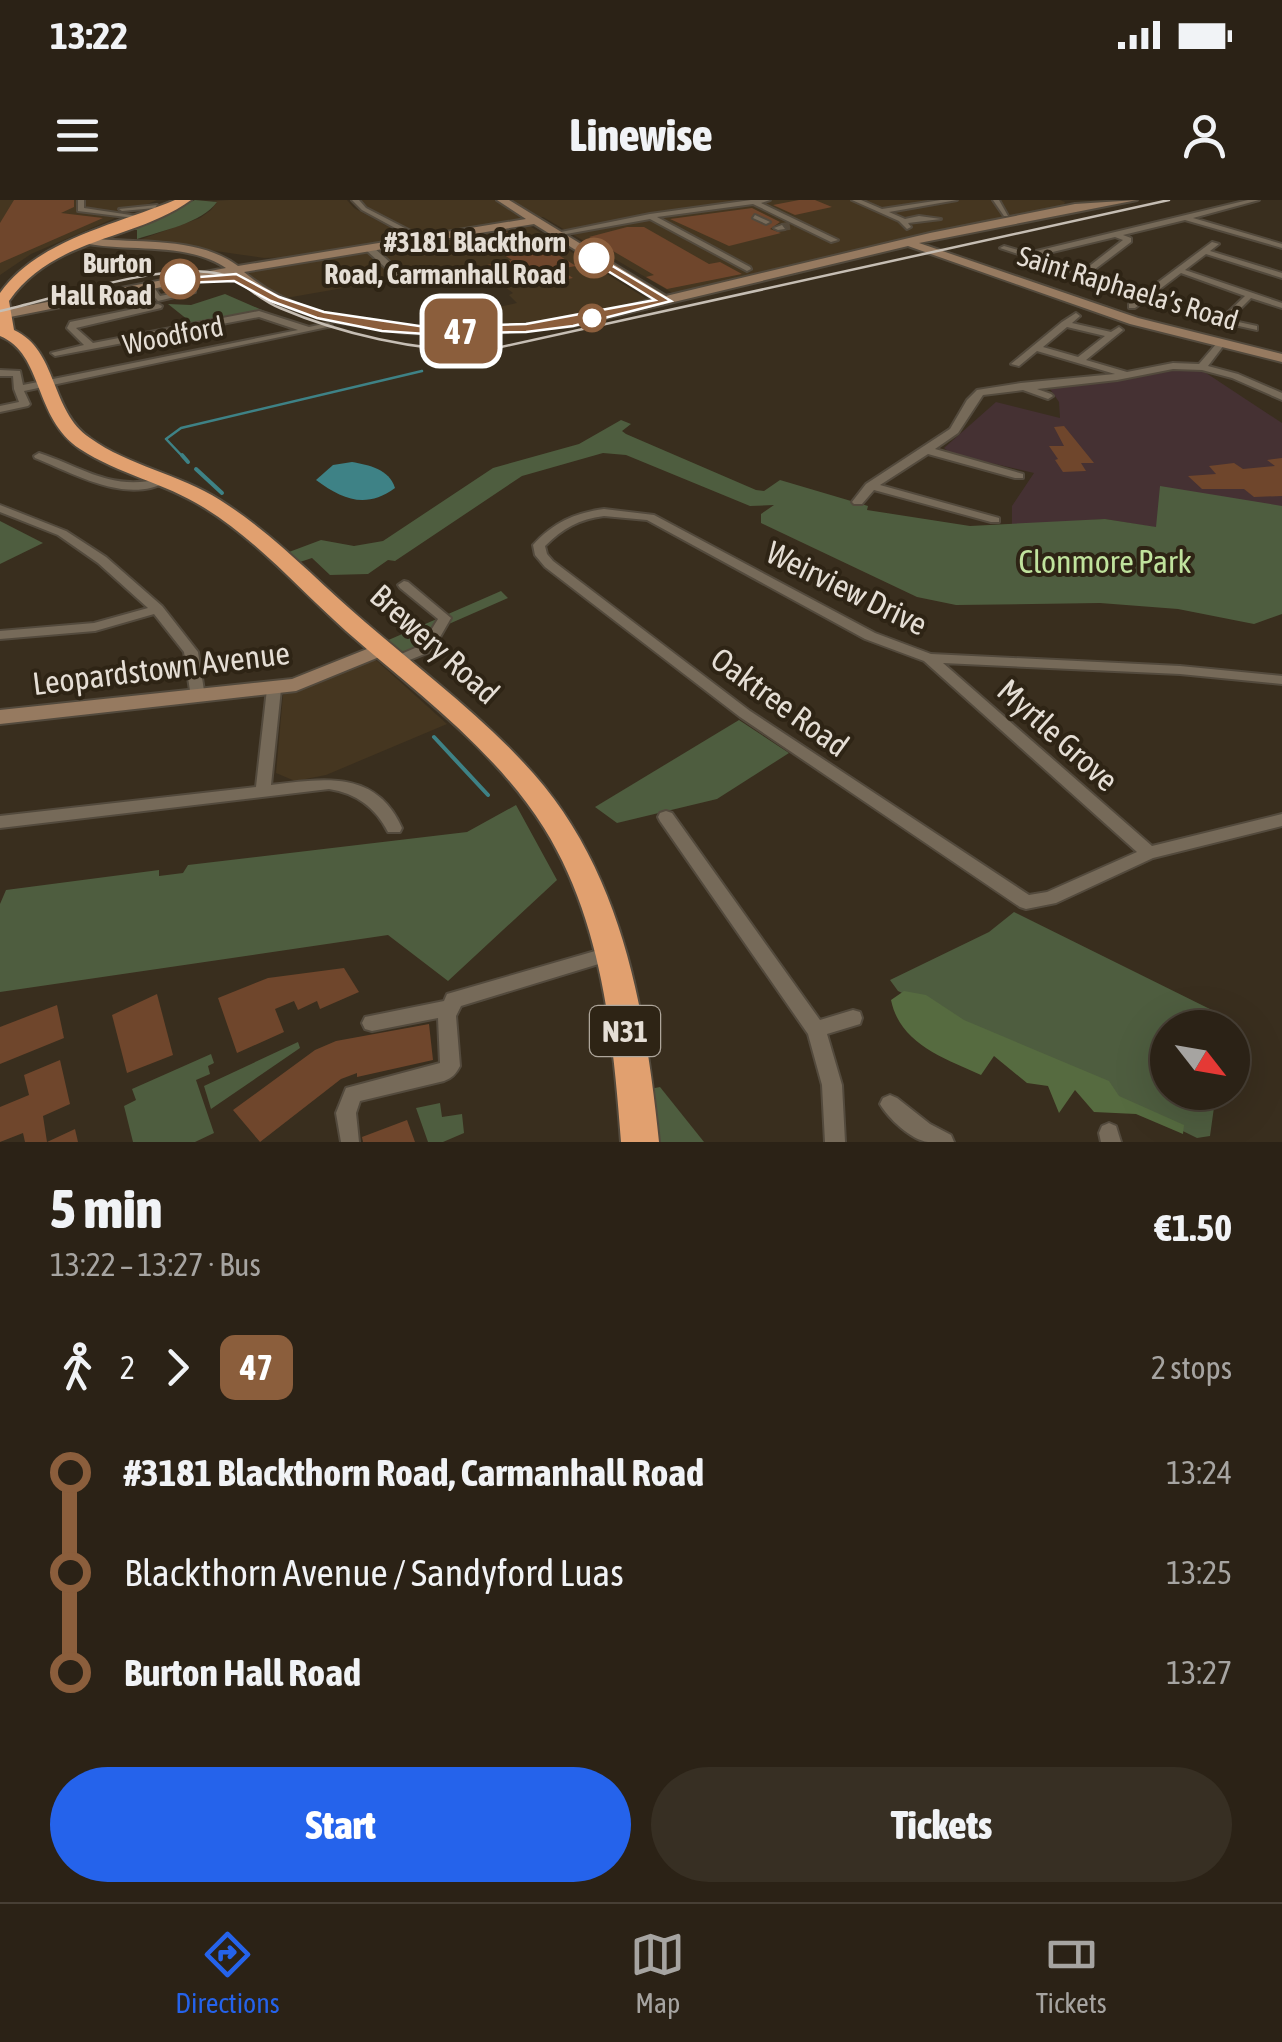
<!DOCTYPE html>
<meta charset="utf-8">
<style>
:root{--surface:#2b2216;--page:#372f23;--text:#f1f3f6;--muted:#a6a4a1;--line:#473f35;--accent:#2563eb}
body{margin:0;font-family:"Asap Condensed",sans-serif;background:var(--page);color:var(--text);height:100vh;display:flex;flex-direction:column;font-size:38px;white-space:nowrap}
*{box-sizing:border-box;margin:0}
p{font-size:32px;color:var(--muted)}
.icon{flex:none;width:55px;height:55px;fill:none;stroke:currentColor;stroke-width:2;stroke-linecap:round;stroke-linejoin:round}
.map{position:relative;height:942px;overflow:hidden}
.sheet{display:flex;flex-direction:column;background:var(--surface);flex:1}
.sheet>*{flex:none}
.badge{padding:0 20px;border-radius:15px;font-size:35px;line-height:65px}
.needle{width:65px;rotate:121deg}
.tools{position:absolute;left:1150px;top:810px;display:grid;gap:20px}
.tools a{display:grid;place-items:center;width:100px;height:100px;border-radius:50%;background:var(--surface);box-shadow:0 10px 40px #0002,0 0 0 2px var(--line);font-size:50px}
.map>.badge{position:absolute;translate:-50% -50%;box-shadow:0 0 0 5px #fff}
.legs{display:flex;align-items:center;gap:15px;height:110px;padding:0 50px;font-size:32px}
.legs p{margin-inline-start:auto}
.headline{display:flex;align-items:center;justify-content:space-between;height:170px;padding:0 50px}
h1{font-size:55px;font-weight:800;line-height:75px}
.button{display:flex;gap:20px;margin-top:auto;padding:20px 50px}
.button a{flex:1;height:115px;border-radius:60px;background:var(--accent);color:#fff;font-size:40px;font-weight:800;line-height:115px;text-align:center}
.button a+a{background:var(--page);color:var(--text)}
ul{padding:0 50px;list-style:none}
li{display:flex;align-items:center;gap:35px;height:100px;font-size:38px}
li i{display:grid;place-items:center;width:15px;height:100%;margin:0 12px;background:currentColor}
li i::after{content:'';width:25px;height:25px;margin:-12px;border:8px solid;border-radius:50%;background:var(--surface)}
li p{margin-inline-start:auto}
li:first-child i{background:linear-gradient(#0000 50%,currentColor 0)}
li:last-child i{background:linear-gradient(currentColor 50%,#0000 0)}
.status{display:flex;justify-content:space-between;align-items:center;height:70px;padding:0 50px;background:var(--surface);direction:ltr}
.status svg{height:28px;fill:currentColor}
header{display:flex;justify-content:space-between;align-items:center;height:130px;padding:0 50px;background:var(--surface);font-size:45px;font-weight:800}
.tab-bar{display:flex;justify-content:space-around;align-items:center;height:140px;border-top:2px solid var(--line);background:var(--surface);font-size:28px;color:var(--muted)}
.tab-bar a{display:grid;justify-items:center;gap:5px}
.tab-bar .current{color:var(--accent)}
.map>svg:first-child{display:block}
.built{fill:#453620;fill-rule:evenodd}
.education{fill:#453133}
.green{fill:#4e5d3f}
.forest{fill:#566b40}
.water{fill:#3e8286}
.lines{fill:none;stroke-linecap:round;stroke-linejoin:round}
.stream-far1{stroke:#3e8286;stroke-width:2.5}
.stream{stroke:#3e8286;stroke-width:4}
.building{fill:#6f462c}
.street-tunnel{stroke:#534839;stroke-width:8;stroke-dasharray:8 4;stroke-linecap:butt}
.street-casing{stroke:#534a3d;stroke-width:4}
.secondary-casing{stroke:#534a3d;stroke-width:4}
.highway-casing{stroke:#534a3d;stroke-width:4}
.street{fill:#766a59;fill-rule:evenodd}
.secondary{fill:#967a60;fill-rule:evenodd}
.highway{fill:#e1a06f;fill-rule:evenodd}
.tram{stroke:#c6beb4;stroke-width:2.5}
.line-1{fill:#8b5e3c;stroke:#fff;stroke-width:2.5}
.stop-1-dot{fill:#fff;stroke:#8b5e3c;stroke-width:5}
.labels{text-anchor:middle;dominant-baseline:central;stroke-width:8;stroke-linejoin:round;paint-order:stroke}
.far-stop-label{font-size:28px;font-weight:bold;fill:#e5ded5;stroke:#2e2415;text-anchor:end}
.far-street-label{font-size:28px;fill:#e5ded5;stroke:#2e2415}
.shield{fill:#2e2415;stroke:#aea69b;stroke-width:2.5}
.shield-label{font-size:30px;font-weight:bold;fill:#e5ded5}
.park-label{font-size:32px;fill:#c0e39d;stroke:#2e2415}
.street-label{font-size:32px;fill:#e5ded5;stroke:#2e2415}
</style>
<div class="status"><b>13:22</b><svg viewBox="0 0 49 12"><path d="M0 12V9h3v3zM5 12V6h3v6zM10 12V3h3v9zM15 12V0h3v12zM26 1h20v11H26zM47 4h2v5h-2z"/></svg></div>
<header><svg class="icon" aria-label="menu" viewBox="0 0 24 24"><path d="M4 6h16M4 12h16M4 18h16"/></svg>Linewise<svg class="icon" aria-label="person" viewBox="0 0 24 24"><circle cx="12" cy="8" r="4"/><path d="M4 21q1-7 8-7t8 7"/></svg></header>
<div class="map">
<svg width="1282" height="942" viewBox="0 0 1282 942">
<rect width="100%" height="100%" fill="#392e1e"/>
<g class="built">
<path d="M 0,0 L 157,0 L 31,54 L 0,75 Z"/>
<path d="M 229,0 L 347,0 L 354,8 L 410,38 L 302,57 L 264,58 L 139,40 L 200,18 L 211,10 L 217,2 L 213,1 Z"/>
<path d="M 358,0 L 1060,0 L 1065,2 L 1064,6 L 907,38 L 676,95 L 543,17 L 423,37 L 364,7 Z"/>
<path d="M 528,25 L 647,99 L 563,120 L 462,128 L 402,125 L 330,113 L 286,101 L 248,75 L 257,68 ZM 475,65 L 513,93 L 509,95 L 517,103 L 429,122 L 432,126 L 367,119 L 320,110 L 286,98 Z"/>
<path d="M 368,461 L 377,461 L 447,524 L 326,575 L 295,581 L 276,573 L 283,495 Z"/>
</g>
<path class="education" d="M 1187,168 L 1200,169 L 1282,223 L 1282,349 L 1105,319 L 1012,326 L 1012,306 L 1034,273 L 952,254 L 944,248 L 996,202 L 1060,218 L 1059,202 L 1048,186 L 1130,179 Z"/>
<g class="green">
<path d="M 195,0 L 217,2 C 202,23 161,31 137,39 L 137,30 L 126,30 Z"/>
<path d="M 225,94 L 269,113 L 193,124 L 168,104 L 191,105 Z"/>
<path d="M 621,220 L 631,224 L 622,231 L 626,234 L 756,290 L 764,291 L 780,280 L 868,306 L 867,310 L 970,326 L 1105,319 L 1156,327 L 1160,286 L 1282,306 L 1282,414 L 1254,424 L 1178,409 L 1100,403 L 956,405 L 917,397 L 761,323 L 761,314 L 774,305 L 750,306 L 626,255 L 603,253 L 522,276 L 395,361 L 388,360 L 368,374 L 330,375 L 312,358 L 300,362 L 289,352 L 321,340 L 354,346 L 383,341 L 493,268 L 579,244 Z"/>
<path d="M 0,321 L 43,343 L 0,364 Z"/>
<path d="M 501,391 L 508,398 L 442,427 L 437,437 L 397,461 L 377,445 Z"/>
<path d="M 739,520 L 789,553 L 717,599 L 617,623 L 595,607 Z"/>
<path d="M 516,605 L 557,680 L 448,781 L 388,735 L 0,792 L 0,704 L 6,690 L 159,670 L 159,676 L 183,673 L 188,665 L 467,632 Z"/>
<path d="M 1014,712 L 1226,817 L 1224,827 L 1168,828 L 1168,892 L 1216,893 L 1210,936 L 1197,938 L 898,791 L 890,780 L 989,732 Z"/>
<path d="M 298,842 L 300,848 L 211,909 L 204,886 Z"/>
<path d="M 211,854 L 214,863 L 208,866 L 210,874 L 196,880 L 214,933 L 195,942 L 133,942 L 124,906 L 136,900 L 132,889 Z"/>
<path d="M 660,887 L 704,942 L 656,942 L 650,889 Z"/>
<path d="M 440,903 L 442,917 L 462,914 L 464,933 L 443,942 L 428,942 L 416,908 Z"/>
</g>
<path class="forest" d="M 904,791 L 926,795 L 964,820 L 1109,881 L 1119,896 L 1184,925 L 1183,934 L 1136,914 L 1094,912 L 1075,890 L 1059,913 L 1048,886 L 1027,883 L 994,856 L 981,875 C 944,858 900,844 891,800 Z"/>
<path class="water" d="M 352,262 C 369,265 389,269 395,288 C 366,309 343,300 316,280 L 333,265 Z"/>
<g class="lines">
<path class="stream-far1" d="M 184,258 L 166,239 L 181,228 L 422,171"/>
<g class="stream">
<path d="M 182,255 L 188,262"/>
<path d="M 196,269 L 222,293"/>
<path d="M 434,537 L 488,595"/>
</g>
</g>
<g class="building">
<path d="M 14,0 L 74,0 L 74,7 L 61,13 L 103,18 L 0,63 L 0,23 Z"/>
<path d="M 799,0 L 815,0 L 832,7 L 795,15 L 773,5 Z"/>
<path d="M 752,8 L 780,22 L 770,29 L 781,33 L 729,46 L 670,19 Z"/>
<path d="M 627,27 L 644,27 L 709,64 L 720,62 L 742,74 L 667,89 L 646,77 L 654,75 L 589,37 Z"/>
<path d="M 518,30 L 576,66 L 559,69 L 573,78 L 539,85 L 526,76 L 508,79 L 487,65 L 512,60 L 492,47 L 479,49 L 465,40 Z"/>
<path d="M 1064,226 L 1094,263 L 1081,263 L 1086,271 L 1063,272 L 1055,260 L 1058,259 L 1049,246 L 1064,246 L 1054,227 Z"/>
<path d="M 1282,258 L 1282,296 L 1254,297 L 1244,289 L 1202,289 L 1188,276 L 1216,274 L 1209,266 L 1234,263 L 1243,269 L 1275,266 L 1267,260 Z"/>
<path d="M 344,768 L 359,792 L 320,809 L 317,801 L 298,810 L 294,801 L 275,809 L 284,832 L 237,853 L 218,798 L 268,778 Z"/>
<path d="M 157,794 L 173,855 L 127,873 L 112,815 Z"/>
<path d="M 57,805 L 64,838 L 0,864 L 0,827 Z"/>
<path d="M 429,824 L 433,860 L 357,877 L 357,873 L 341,879 L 260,942 L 233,910 L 315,850 L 336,841 Z"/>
<path d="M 60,860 L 70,904 L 43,916 L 47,942 L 75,929 L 78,942 L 25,942 L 23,933 L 0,942 L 0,907 L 29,895 L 24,875 Z"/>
<path d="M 407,920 L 415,942 L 363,942 L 362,937 Z"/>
</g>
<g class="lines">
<path class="street-tunnel" d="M 782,27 L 794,25"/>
<g class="street-casing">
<g id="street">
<path d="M 78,0 L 84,0 L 84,8 L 137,16 L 134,18 L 78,11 Z"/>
<path d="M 352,0 L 359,0 L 366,8 L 428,40 L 421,42 L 362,10 Z"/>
<path d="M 751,0 L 770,0 L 761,3 L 838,40 L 831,42 L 753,4 L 657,17 L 750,67 L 751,69 L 747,71 L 650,19 L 555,36 L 551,34 L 650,14 Z"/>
<path d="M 852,0 L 861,0 L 882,9 L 941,0 L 957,0 L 889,12 L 905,19 L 919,16 L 941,19 L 908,23 L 911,27 L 907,29 L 899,21 Z"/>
<path d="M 993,0 L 999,0 L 1008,16 L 1004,16 Z"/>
<path d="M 1248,0 L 1259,0 L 1193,18 L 1282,44 L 1282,48 L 1185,20 L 1123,35 L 1131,38 L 1131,42 L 1090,73 L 1109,79 L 1110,81 L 1106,83 L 1000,48 L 1004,46 L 1028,53 ZM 1115,37 L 1123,40 L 1083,71 L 1036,56 Z"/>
<path d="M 157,5 L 155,8 L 122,11 L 119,9 Z"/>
<path d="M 755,15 L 768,21 L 770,22 L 766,24 L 753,18 Z"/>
<path d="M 782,25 L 785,29 L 778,30 L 774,28 Z"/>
<path d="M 1212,42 L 1219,44 L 1210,51 L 1282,73 L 1282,78 L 1206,54 L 1185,70 L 1282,103 L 1282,108 L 1251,98 L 1229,120 L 1257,126 L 1257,130 L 1184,114 L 1184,110 L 1187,109 L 1222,118 L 1245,96 L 1181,73 L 1135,108 L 1129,108 L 1129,104 Z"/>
<path d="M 367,47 L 373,47 L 403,74 L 403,78 L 397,78 L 367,51 Z"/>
<path d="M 145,83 L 151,83 L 160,96 L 191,90 L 195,92 L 158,101 L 145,87 Z"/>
<path d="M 158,104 L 162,106 L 161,108 L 76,128 L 93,143 L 259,111 L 309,127 L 328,123 L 332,126 L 24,191 L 30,204 L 28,206 L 0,212 L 0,206 L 19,202 L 14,189 L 13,176 L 0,176 L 0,170 L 20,171 L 23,185 L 298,130 L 259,117 L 55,156 L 51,153 L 84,145 L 67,128 L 70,122 Z"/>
<path d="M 1076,113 L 1080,116 L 1072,123 L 1111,132 L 1119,127 L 1123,130 L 1086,160 L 1127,172 L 1173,163 L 1199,164 L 1217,143 L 1220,142 L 1224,145 L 1208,166 L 1238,174 L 1282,193 L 1282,200 L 1232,178 L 1202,170 L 1173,169 L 1117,180 L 1037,189 L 1051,194 L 1053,196 L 1048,199 L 1023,190 L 983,195 L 958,233 L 935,249 L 1023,274 L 1023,278 L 1015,278 L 928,254 L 880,285 L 999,318 L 999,322 L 991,322 L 874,290 L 862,304 L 854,304 L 852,302 L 866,284 L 950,229 L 967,200 L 977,190 L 1021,183 L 1115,174 L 1037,151 L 1019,166 L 1011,164 L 1062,122 ZM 1067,127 L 1105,136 L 1078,157 L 1043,147 Z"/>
<path d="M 39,253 C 85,268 112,292 163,278 L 168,281 C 127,305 75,274 35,258 L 34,256 Z"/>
<path d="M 0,305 L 66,331 L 106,357 L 162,406 L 198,452 L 205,497 L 203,500 L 193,500 L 191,497 L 184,452 L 154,414 L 95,431 L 0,439 L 0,431 L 94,423 L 148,408 L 98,363 L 58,335 L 0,312 Z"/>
<path d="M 604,309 L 654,315 L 875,433 L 931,454 L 1180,466 L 1282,476 L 1282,484 L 1180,474 L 943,463 L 1152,646 L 1282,614 L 1282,626 L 1153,658 L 1056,703 L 1026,709 L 1020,707 L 740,517 L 545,367 L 535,355 L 533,345 C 553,323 574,313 604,309 ZM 604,316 L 647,320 L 865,439 L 924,461 L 1137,652 L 1047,692 L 1029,695 L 750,511 L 553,361 L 547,354 L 545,346 C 562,329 579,319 604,316 Z"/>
<path d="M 404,381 L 408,382 L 451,418 L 432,451 L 397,465 L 392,464 L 390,461 L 392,458 L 422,445 L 438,419 L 400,388 L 398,385 Z"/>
<path d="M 274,485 L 281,489 L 271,585 C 323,579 376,569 402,628 L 400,632 L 388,632 C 376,608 356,593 329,589 L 0,628 L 0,616 L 256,587 L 267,489 Z"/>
<path d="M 666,611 L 672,613 L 820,820 L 853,810 L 860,812 L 862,818 L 860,824 L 827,834 L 842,885 L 845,942 L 825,942 L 822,885 L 808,834 L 660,621 L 658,617 L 660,613 Z"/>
<path d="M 609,747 L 615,749 L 618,754 L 615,759 L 461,806 L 456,816 L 460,866 C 456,874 452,878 444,881 L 360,901 L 356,913 L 359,942 L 341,942 L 336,913 L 346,888 L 440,863 L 438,818 L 372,831 L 365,829 L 362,823 L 365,817 L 444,801 L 447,794 L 454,792 Z"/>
<path d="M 890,895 L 897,898 L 930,924 L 951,935 L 954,942 C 946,942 936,942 928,942 C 911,940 888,918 880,904 L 883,898 Z"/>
<path d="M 1109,923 L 1116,926 L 1121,942 L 1101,942 L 1099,933 L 1102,926 Z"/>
</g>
</g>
<g class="secondary-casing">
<g id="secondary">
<path d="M 497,0 L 509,0 L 666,96 L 930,33 L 1075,4 L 1137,0 L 919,43 L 1138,118 L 1282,154 L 1282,162 L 1130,124 L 908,46 L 573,126 L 473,135 L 405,133 L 335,122 L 273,103 L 233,73 L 0,119 L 0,111 L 226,68 C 187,42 134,52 89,44 L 82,36 L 87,33 L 96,39 C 142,43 199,37 238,66 L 526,19 ZM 534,24 L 654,99 C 626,106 599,114 571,118 C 474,134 322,140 244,72 Z"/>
<path d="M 382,443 L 389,445 L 392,449 L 389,453 L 296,491 L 0,524 L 0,510 L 292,479 Z"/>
</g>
</g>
<g class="highway-casing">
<path id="highway" d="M 175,0 L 191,0 C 137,40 53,37 9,101 L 14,130 C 58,150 50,211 90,238 C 129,266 179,274 220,300 C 274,334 317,381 365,422 C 426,475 492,523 544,586 C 625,686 646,817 659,942 L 621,942 C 613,836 602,721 544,628 C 494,549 416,492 346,431 C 299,389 257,340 203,307 C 165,283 118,274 80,249 C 33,218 44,154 0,136 L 0,93 C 37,40 118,24 175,0 Z"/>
</g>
<use href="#street" class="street"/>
<use href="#secondary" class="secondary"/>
<use href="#highway" class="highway"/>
<path class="tram" d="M 0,111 C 57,98 164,61 220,74 C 242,79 258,100 280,108 C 341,134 416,151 483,151 L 1169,0"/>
</g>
<path class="line-1" d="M 594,55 L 671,101 L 573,126 L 526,132 L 426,134 L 382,131 L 317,118 L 271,101 L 234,81 L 180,83 L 175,79 L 236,74 L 279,97 L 324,112 L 426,127 L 526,124 L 655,100 L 590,60 Z"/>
<g class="stop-1-dot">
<circle cx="594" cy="58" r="18"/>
<circle cx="180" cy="79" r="18"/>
<circle cx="592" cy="118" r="12"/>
</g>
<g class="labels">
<g class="far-stop-label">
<text x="566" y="42">#3181 Blackthorn<tspan x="566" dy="32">Road, Carmanhall Road</tspan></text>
<text x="152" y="63">Burton<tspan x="152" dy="32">Hall Road</tspan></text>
</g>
<g class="far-street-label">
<text transform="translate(1128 88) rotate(17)">Saint Raphaela’s Road</text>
<text transform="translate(173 135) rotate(-11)">Woodford</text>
</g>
<rect class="shield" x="590" y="806" width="70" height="50" rx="8"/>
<g class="shield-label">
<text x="625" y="831">N31</text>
</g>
<g class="park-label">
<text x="1105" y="361">Clonmore Park</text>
</g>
<g class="street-label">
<text transform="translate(847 388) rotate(26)">Weirview Drive</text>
<text transform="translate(435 444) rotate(42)">Brewery Road</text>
<text transform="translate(161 468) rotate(-7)">Leopardstown Avenue</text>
<text transform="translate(780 502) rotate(36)">Oaktree Road</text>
<text transform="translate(1058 535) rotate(42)">Myrtle Grove</text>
</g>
</g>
</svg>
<div class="tools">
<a><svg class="needle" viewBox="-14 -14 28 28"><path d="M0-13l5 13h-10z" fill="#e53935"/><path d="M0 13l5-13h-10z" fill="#a6a4a1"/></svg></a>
</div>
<b class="badge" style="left:461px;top:131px;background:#8b5e3c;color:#fff">47</b>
</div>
<section class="sheet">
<div class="headline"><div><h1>5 min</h1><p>13:22 – 13:27 · Bus</p></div><b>€1.50</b></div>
<div class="legs"><svg class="icon" aria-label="walk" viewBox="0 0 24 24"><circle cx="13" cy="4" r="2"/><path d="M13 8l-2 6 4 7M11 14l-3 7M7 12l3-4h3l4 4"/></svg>2<svg class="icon" aria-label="forward" viewBox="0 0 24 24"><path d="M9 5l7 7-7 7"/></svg><b class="badge" style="background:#8b5e3c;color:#fff">47</b><p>2 stops</p></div>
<ul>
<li><i style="color:#8b5e3c"></i><b>#3181 Blackthorn Road, Carmanhall Road</b><p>13:24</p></li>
<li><i style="color:#8b5e3c"></i><span>Blackthorn Avenue / Sandyford Luas</span><p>13:25</p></li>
<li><i style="color:#8b5e3c"></i><b>Burton Hall Road</b><p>13:27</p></li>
</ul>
<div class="button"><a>Start</a><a>Tickets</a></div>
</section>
<nav class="tab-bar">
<a class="current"><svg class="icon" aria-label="directions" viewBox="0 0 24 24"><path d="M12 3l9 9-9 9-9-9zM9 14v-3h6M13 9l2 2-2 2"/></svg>Directions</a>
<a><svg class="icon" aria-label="map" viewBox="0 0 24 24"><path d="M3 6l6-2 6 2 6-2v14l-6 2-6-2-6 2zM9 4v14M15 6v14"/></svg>Map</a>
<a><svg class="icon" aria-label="tickets" viewBox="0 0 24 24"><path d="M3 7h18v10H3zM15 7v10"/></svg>Tickets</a>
</nav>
